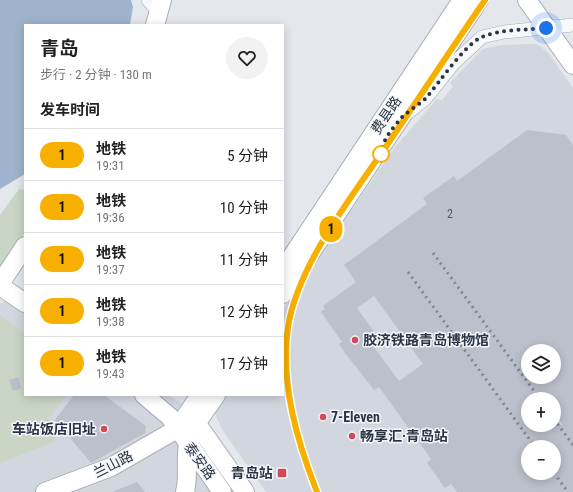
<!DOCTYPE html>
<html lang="zh">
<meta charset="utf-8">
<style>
:root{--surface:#fff;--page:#f2f2f2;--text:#222;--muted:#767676;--line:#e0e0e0}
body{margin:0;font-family:"Roboto Condensed","Noto Sans SC",sans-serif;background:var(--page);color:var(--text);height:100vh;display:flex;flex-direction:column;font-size:15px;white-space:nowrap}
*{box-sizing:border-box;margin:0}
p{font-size:13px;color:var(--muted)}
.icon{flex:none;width:22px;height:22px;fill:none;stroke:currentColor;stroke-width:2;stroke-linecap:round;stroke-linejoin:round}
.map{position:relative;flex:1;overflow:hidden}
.drawer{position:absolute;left:24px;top:24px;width:260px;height:372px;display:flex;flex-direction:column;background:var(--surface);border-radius:0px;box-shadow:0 2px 10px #0003}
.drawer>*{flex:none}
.badge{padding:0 8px;border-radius:13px;font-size:14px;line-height:26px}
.tools{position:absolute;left:521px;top:344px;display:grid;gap:8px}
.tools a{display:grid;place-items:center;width:40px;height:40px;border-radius:50%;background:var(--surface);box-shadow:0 2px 10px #0003;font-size:20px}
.you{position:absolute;width:20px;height:20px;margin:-10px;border:3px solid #fff;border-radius:50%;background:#1a73e8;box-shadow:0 0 0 6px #1a73e833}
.map>.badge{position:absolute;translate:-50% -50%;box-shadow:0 0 0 2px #fff}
h2{padding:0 16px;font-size:15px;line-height:36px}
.round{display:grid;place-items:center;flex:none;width:42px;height:42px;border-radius:21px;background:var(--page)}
.headline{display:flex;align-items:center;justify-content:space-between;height:68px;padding:0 16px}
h1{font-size:19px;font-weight:700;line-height:30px}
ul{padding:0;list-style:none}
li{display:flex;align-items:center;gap:12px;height:52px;padding:0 16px;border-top:1px solid var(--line)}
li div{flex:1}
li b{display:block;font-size:15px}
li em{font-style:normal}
li .badge{min-width:44px;font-weight:700;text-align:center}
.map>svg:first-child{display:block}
.built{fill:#d2d6de;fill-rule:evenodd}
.green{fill:#c9d6c5}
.water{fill:#9fb4cc}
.building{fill:#bbc0ca;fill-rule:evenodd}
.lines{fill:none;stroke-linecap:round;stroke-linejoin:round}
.street-casing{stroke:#a9aeb7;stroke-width:14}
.secondary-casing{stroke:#a9aeb7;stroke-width:20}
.street{stroke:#f7f8fa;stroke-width:13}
.secondary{stroke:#fff;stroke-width:18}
.rail{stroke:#7d8696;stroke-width:3;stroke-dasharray:2 4;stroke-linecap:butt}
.line-casing{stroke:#fff;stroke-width:9}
.line{stroke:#f7b000;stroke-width:6}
.walk{stroke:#2b3445;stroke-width:4;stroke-dasharray:0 7.2}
.stop-dot{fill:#fff;stroke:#f7b000;stroke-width:2}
.poi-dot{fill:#d1495b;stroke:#f4f6f9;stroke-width:1.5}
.labels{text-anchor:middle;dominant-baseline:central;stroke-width:3;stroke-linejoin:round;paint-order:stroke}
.number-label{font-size:12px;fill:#4f5766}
.street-label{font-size:14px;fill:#2b3445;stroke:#f4f6f9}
.poi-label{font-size:14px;font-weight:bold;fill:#2b3445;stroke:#f4f6f9;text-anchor:start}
</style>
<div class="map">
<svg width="573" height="492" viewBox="0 0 573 492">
<rect width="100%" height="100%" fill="#e4e7ec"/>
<g class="built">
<path d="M 535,44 L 540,46 L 549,54 L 573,88 L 573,492 L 266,492 L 223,431 L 216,416 L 215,411 L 218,405 L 225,395 L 283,395 L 283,309 L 395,147 L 437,99 L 442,100 L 453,87 L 450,83 L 483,49 L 503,45 ZM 528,351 L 554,351 L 554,377 L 528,377 ZM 528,399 L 554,399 L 554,425 L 528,425 ZM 528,447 L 554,447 L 554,473 L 528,473 Z"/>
<path d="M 12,296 L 25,304 L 25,395 L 168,395 L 181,403 L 250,492 L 0,492 L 0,304 Z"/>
</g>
<g class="green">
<path d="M 19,189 L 25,190 L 25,232 L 0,269 L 0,215 Z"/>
<path d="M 0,315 L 25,334 L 25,395 L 67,395 L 48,419 L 57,432 L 54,442 L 0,463 Z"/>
</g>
<path class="water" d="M 0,0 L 131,0 L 133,7 L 130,25 L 25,25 L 25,174 L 0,189 Z"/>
<g class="building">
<path d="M 527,130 L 566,135 L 573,145 L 573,492 L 457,492 L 451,484 L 445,488 L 427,463 L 431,459 L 379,387 L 374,390 L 345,353 L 339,344 L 342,342 L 321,312 L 325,309 L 323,306 L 356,282 L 344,265 L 427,204 L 423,198 L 454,176 L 457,181 ZM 374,296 L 423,364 L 399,381 L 368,339 L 376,334 L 357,308 ZM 528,351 L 554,351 L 554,377 L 528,377 ZM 528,399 L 554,399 L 554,413 L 563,425 L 528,425 ZM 528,447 L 554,447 L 554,473 L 528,473 Z"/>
<path d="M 18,377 L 21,388 L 13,391 L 9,380 Z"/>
<path d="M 74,395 L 104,395 L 146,426 L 145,433 L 91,463 L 55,420 Z"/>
<path d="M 137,482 L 145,492 L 114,492 L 114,491 Z"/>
</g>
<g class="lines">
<g class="street-casing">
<g id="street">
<path d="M 148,0 L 158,11"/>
<path d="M 409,112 L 425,99 L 454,63 L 482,37 L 504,32 L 573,25"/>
</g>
</g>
<g class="secondary-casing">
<g id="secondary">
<path d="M 527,0 L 573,65"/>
<path d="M 155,25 L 162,0"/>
<path d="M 283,270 L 462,0"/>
<path d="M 0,284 L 25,246"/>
<path d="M 0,286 L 25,303"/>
<path d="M 283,294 L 479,0"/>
<path d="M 144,395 L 170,417 L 222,492"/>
<path d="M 197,424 L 245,492"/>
<path d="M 177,429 L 200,395"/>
<path d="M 45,492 L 111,467 L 177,429 L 197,424"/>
<path d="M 185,492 C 189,476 185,460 188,445 C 191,427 206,410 216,395"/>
</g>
</g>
<use href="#street" class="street"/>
<use href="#secondary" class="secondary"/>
<g class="rail">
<path d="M 433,253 L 540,399"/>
<path d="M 408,272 L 535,447"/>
<path d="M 554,419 L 573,445"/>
<path d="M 554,473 L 568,492"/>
</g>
</g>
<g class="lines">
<g class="line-casing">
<path id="line" d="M 317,492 C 297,441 280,383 288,327 C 298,265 350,199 385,148 C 419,98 451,49 485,0"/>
</g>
<use href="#line" class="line"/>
<path class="walk" d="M 381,154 C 382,142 390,131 398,122 C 405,112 417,107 426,98 C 440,82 464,45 482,37 C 501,29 526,30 546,28"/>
</g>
<circle class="stop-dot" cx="381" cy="154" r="8"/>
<g class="poi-dot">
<circle cx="355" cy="340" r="4"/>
<circle cx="323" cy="417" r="4"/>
<circle cx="104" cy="429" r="4"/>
<circle cx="352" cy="436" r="4"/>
<rect x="277" y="468" width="10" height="10" rx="2"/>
</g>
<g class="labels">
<g class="number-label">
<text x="450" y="214">2</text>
</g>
<g class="street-label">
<text transform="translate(386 115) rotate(-56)">费县路</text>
<text transform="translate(200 461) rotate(54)">泰安路</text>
<text transform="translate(113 464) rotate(-27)">兰山路</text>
</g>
<g class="poi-label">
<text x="363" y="340">胶济铁路青岛博物馆</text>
<text x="331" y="417">7-Eleven</text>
<text x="96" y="429" text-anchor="end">车站饭店旧址</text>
<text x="360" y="436">畅享汇·青岛站</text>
<text x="273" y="473" text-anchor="end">青岛站</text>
</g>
</g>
</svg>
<div class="tools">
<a><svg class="icon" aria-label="layers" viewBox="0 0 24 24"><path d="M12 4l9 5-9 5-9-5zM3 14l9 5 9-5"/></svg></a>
<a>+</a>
<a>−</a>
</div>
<div class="you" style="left:546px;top:28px"></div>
<b class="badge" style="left:331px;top:229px;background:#f7b000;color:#111">1</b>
<section class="drawer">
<div class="headline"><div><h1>青岛</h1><p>步行 · 2 分钟 · 130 m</p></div><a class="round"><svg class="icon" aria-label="heart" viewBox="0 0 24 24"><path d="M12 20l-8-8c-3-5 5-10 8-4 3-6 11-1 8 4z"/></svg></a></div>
<h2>发车时间</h2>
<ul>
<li><span class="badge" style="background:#f7b000;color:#111">1</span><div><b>地铁</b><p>19:31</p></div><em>5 分钟</em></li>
<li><span class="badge" style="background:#f7b000;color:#111">1</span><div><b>地铁</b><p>19:36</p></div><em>10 分钟</em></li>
<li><span class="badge" style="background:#f7b000;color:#111">1</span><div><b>地铁</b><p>19:37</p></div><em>11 分钟</em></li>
<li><span class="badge" style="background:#f7b000;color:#111">1</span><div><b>地铁</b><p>19:38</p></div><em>12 分钟</em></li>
<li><span class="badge" style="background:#f7b000;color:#111">1</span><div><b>地铁</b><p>19:43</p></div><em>17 分钟</em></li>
</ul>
</section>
</div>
